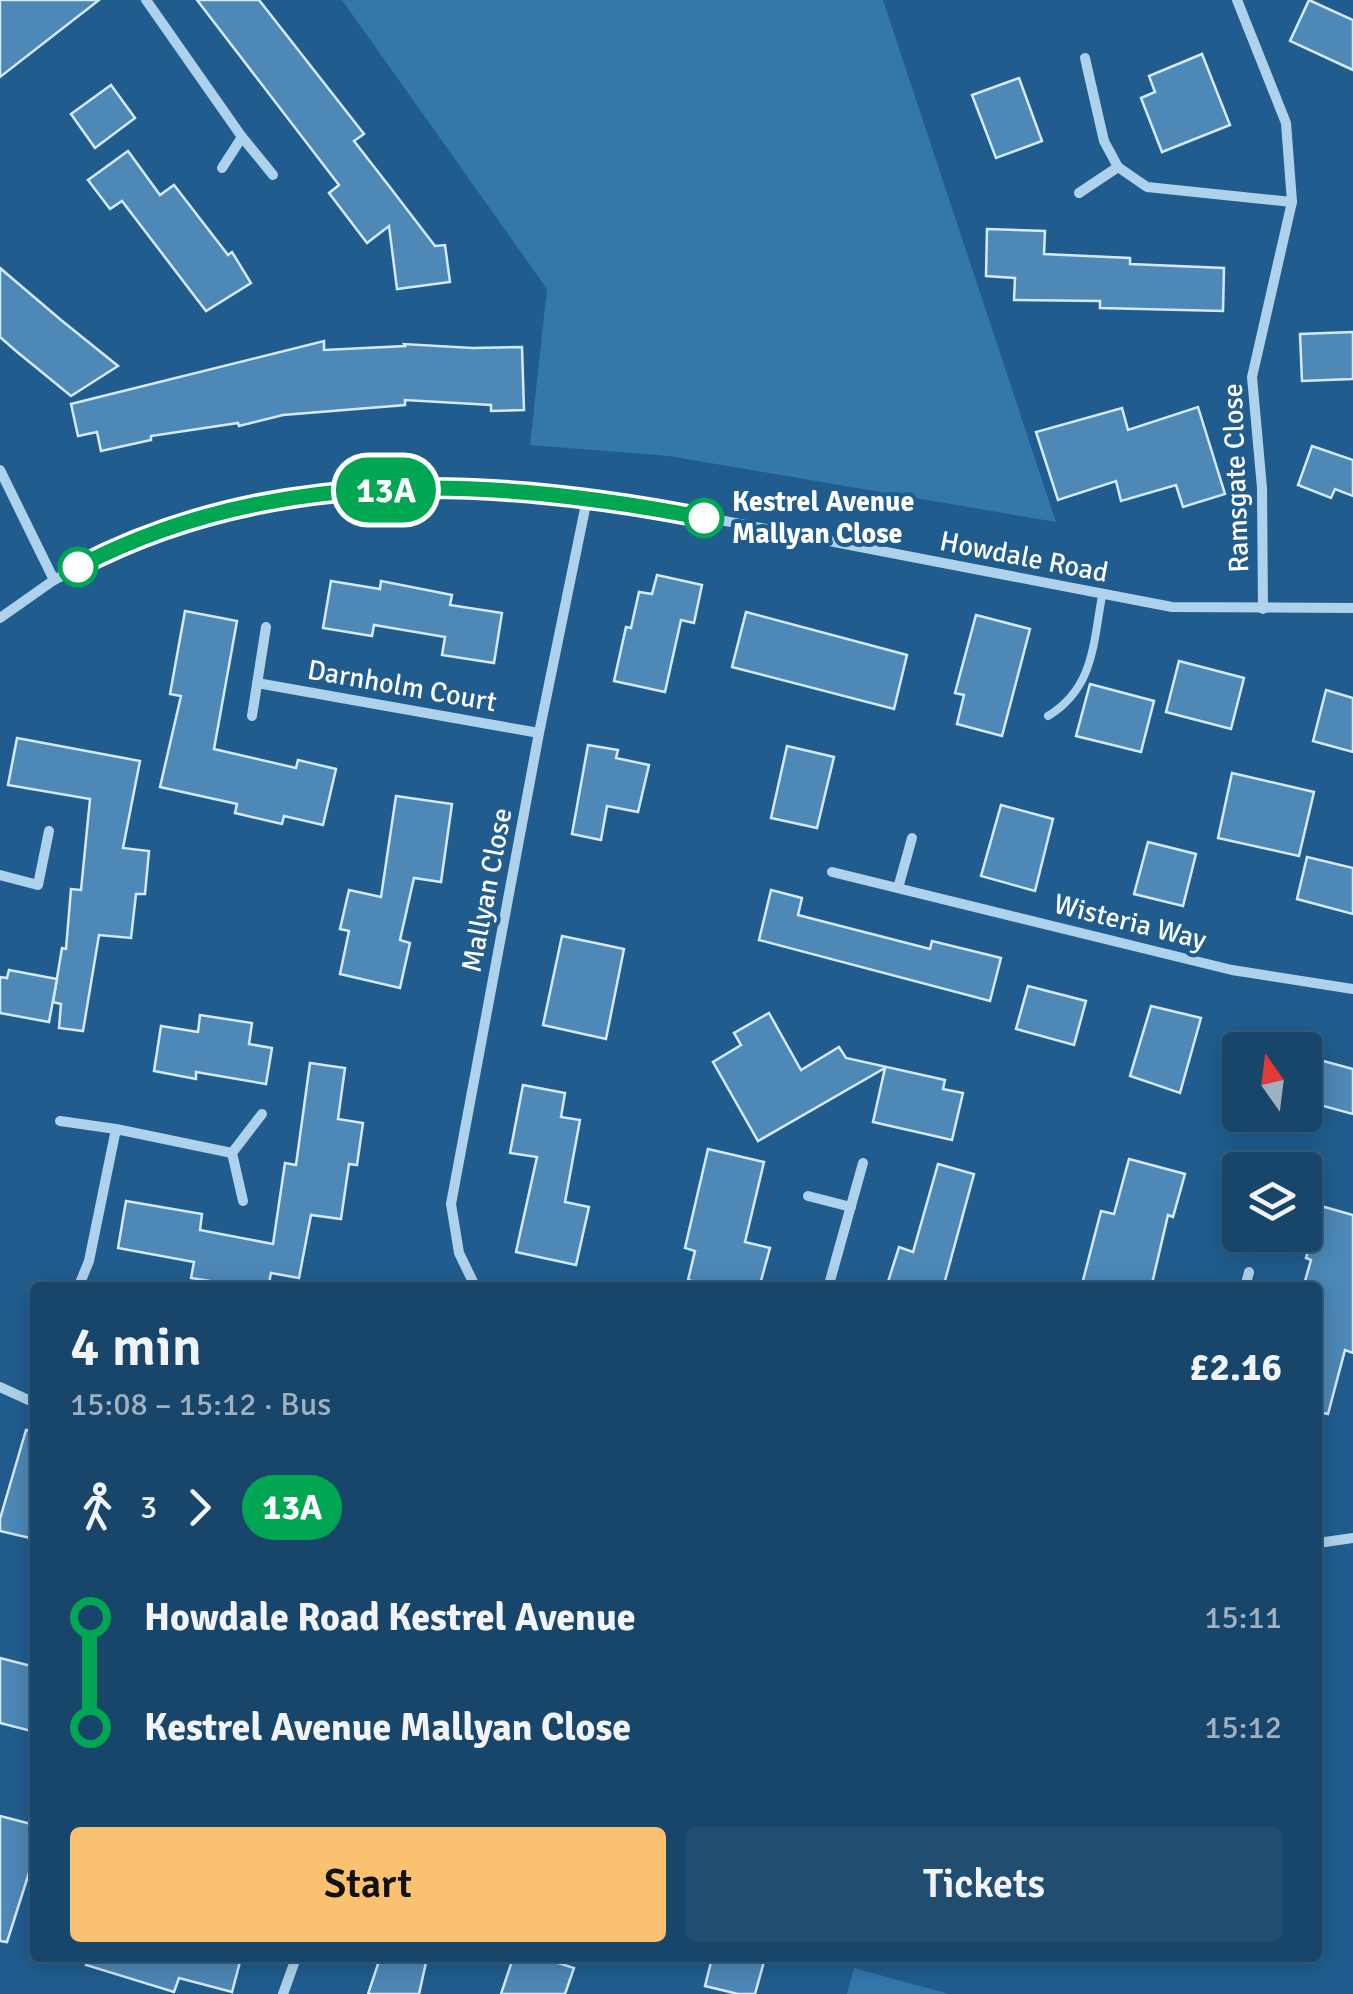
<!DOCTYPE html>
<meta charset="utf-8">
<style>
:root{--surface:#18466a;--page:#214d70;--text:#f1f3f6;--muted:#9fb1c1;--line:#365e7e;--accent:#f9c170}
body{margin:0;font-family:Signika,sans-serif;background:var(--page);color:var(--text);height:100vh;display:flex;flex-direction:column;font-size:38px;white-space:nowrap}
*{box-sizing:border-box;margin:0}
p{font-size:32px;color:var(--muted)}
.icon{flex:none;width:55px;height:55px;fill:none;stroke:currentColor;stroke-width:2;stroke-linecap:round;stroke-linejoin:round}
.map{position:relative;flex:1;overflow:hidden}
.side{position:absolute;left:30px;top:1282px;width:1292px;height:680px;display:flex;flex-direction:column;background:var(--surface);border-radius:10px;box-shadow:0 5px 25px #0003,0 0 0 2px var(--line)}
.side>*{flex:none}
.badge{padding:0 20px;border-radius:32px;font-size:35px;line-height:65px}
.needle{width:65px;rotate:346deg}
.controls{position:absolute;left:1222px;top:1032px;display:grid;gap:20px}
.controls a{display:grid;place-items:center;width:100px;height:100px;border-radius:10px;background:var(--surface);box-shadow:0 5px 25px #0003,0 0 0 2px var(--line);font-size:50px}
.map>.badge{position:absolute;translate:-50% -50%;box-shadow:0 0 0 5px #fff}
.legs{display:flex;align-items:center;gap:15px;height:110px;padding:0 40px;font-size:32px}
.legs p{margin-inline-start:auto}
.summary{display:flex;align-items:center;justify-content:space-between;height:170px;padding:0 40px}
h1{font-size:55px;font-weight:600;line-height:75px}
.cta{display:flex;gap:20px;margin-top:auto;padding:20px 40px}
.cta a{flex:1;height:115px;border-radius:10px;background:var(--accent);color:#111;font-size:40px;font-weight:600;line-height:115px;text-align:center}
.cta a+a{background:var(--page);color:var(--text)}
ul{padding:0 40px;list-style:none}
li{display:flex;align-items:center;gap:35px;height:110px;font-size:38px}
li i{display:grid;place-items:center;width:15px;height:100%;margin:0 12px;background:currentColor}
li i::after{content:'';width:25px;height:25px;margin:-12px;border:8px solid;border-radius:50%;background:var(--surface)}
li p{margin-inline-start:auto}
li:first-child i{background:linear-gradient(#0000 50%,currentColor 0)}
li:last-child i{background:linear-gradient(currentColor 50%,#0000 0)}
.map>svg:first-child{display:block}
.green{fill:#3477ab}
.building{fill:#4d88b7;stroke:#d4e9f9;stroke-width:2.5}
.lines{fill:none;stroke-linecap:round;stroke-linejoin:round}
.service{stroke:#afd2ec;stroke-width:8}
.minor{stroke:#afd2ec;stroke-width:10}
.line-1-casing{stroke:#fff;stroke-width:22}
.line-1{stroke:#00a651;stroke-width:15}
.stop-1-dot{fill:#fff;stroke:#00a651;stroke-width:5}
.labels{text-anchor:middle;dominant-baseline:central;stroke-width:8;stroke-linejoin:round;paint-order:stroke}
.street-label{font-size:28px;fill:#fff;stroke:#205d8e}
.stop-label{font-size:28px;font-weight:bold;fill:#fff;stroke:#205d8e;text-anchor:start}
</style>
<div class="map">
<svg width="1353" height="1994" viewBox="0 0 1353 1994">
<rect width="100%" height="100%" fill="#205d8e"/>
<g class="green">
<path d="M 342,0 L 883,0 L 1056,522 L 669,456 L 530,445 L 547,289 Z"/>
<path d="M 854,1968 L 949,1994 L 847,1994 Z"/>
</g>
<g class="building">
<path d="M 0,0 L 99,0 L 0,77 Z"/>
<path d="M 197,0 L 259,0 L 364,134 L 354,141 L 389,186 L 435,246 L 445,245 L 450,282 L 397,289 L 389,226 L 367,243 L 329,193 L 339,185 Z"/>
<path d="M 1309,0 L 1353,20 L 1353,70 L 1290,41 Z"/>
<path d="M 1202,54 L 1230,125 L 1162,152 L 1141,98 L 1155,92 L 1149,76 Z"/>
<path d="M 1019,78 L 1042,141 L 996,158 L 972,95 Z"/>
<path d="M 111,85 L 135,118 L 95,148 L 71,114 Z"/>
<path d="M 128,151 L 160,195 L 174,185 L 228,255 L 232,252 L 251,283 L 206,311 L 122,201 L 110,209 L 88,180 Z"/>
<path d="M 987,229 L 1045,231 L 1044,254 L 1130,258 L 1130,264 L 1224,268 L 1223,311 L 1100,308 L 1100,301 L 1014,300 L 1015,278 L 986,276 Z"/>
<path d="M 0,268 L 61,320 L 118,366 L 71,396 L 16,351 L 0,337 Z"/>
<path d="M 1353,332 L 1353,379 L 1302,381 L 1300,334 Z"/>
<path d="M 324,341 L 324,350 L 405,346 L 404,344 L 473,348 L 522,347 L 524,410 L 491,411 L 491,405 L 405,400 L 405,405 L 283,415 L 239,426 L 238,423 L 151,436 L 151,440 L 101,451 L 97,432 L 78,436 L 71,404 Z"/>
<path d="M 1198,407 L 1225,494 L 1183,507 L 1176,485 L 1121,501 L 1116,481 L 1058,500 L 1036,432 L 1122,408 L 1128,430 Z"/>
<path d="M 1312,446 L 1353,460 L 1353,496 L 1335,489 L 1331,498 L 1298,485 Z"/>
<path d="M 657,575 L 702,585 L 694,623 L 681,620 L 665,692 L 614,681 L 626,627 L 631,628 L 639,592 L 652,594 Z"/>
<path d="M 331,581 L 380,589 L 381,581 L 452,595 L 450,605 L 502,613 L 494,663 L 442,655 L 445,637 L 374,625 L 372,636 L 323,628 Z"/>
<path d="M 185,611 L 237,621 L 214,749 L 296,768 L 298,760 L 336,769 L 323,825 L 284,816 L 282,824 L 235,813 L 237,804 L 160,787 L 181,696 L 170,694 Z"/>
<path d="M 746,612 L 907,655 L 894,709 L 732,667 Z"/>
<path d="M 976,615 L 1030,629 L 1002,736 L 957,724 L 964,695 L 955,693 Z"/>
<path d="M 1179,661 L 1244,678 L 1231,729 L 1166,712 Z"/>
<path d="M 1090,684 L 1154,701 L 1141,752 L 1076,736 Z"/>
<path d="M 1326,690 L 1353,698 L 1353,752 L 1313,741 Z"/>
<path d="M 17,738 L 140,761 L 123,848 L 149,851 L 145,894 L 136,894 L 131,938 L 99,935 L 83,1031 L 59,1028 L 61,1004 L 53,1002 L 62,948 L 66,949 L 71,889 L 81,890 L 90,799 L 8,785 Z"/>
<path d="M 588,745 L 618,750 L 616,758 L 649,765 L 638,812 L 607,806 L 601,840 L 572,834 Z"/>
<path d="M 787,746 L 834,757 L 817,828 L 771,818 Z"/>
<path d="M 1232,773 L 1314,792 L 1299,856 L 1218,838 Z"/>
<path d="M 396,796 L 452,804 L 441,882 L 414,878 L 400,940 L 410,943 L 400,988 L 340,974 L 349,931 L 340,929 L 349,890 L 381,897 Z"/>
<path d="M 1001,805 L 1053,819 L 1035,891 L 981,876 Z"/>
<path d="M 1148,842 L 1196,854 L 1183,906 L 1134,894 Z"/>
<path d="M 1307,857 L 1353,868 L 1353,914 L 1297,899 Z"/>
<path d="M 771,890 L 802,898 L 798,915 L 930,949 L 932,941 L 1001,958 L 990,1001 L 759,940 Z"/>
<path d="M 562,936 L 624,949 L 606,1039 L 543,1025 Z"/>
<path d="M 9,970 L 57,979 L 49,1022 L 0,1013 L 0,977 L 7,978 Z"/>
<path d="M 1028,986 L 1086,1001 L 1074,1045 L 1016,1029 Z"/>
<path d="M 1151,1006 L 1201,1018 L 1180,1093 L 1130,1076 Z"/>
<path d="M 769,1013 L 801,1070 L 839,1047 L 846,1058 L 945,1080 L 943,1089 L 963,1093 L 952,1140 L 873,1122 L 885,1068 L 758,1141 L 713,1062 L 741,1045 L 734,1033 Z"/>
<path d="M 200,1015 L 252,1023 L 249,1044 L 272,1048 L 266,1084 L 196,1072 L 196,1079 L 154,1071 L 161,1026 L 198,1032 Z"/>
<path d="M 1305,1056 L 1353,1069 L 1353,1114 L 1305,1101 Z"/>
<path d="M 310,1063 L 345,1068 L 338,1119 L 363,1123 L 357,1165 L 349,1164 L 341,1219 L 311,1215 L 299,1278 L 271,1273 L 268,1288 L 253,1288 L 191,1278 L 194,1262 L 118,1248 L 126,1201 L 202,1214 L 200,1230 L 273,1244 L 285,1163 L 296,1165 Z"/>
<path d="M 523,1085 L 565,1093 L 561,1117 L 580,1120 L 565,1202 L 589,1207 L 576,1265 L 516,1252 L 537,1157 L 510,1153 Z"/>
<path d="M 708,1149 L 764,1162 L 745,1242 L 770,1248 L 759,1288 L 717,1288 L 688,1280 L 695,1251 L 685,1248 Z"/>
<path d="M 1129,1159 L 1185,1174 L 1173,1217 L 1168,1215 L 1151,1288 L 1081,1288 L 1101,1211 L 1114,1214 Z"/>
<path d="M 938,1164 L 974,1174 L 943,1288 L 886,1288 L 899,1247 L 913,1252 Z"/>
<path d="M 1321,1206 L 1353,1215 L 1353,1353 L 1345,1350 L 1328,1414 L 1318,1412 L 1318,1288 L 1303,1288 L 1311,1260 L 1306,1258 Z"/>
<path d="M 26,1430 L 35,1431 L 35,1521 L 30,1538 L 0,1531 L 0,1519 Z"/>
<path d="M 0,1658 L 35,1667 L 35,1732 L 0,1723 Z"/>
<path d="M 0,1816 L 35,1825 L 35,1854 L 7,1942 L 0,1941 Z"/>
<path d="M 88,1958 L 241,1958 L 232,1992 L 179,1978 L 174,1992 L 86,1965 Z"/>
<path d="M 380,1958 L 427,1958 L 419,1994 L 368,1994 Z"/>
<path d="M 513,1958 L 543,1958 L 574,1968 L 565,1994 L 501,1994 Z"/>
<path d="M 712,1958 L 765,1958 L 755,1994 L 738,1994 L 705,1986 Z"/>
</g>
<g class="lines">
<path class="service" d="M 1048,716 C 1094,688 1093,644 1102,596"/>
<g class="minor">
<path d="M 146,0 L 242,137 L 273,175"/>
<path d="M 1237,0 L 1286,123 L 1292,202 L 1252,377 L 1262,488 L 1263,609"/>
<path d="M 1085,58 L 1104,141 L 1118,167 L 1147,187 L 1292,202"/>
<path d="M 222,168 L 242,137"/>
<path d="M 1079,193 L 1118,167"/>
<path d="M 0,470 L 54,580"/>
<path d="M 0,618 L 54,580 L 128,541 L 221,510 L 313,494 L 446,487 L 587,499 L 668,510 L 1172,607 L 1353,608"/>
<path d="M 257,683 L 539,733"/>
<path d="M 252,716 L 266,627"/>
<path d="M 832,872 L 1232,970 L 1353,989"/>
<path d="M 0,875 L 38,885 L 49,831"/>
<path d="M 898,888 L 912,838"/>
<path d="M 60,1121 L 116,1129"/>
<path d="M 808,1196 L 851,1207"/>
<path d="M 243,1201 L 232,1153 L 262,1114"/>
<path d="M 78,1288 L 89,1261 L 116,1129 L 232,1153"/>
<path d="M 476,1288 L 459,1253 L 451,1204 L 539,733 L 587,499"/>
<path d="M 828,1288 L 863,1163"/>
<path d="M 1245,1288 L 1249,1272"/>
<path d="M 0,1387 L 35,1403"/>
<path d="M 1318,1543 L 1353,1538"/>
<path d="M 283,1994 L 296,1958"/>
</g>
</g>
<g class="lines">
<g class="line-1-casing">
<path id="line-1" d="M 78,567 C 272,465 495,477 704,518"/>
</g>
<use href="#line-1" class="line-1"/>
</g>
<g class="stop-1-dot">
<circle cx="704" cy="518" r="18"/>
<circle cx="78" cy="567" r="18"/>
</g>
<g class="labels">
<g class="street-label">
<text transform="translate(1236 478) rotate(-92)">Ramsgate Close</text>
<text transform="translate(1024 557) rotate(11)">Howdale Road</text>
<text transform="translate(402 686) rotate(10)">Darnholm Court</text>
<text transform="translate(487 890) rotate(-79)">Mallyan Close</text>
<text transform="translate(1130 922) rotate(14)">Wisteria Way</text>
</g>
<g class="stop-label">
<text x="732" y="502">Kestrel Avenue<tspan x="732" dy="32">Mallyan Close</tspan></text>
</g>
</g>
</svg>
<div class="controls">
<a><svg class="needle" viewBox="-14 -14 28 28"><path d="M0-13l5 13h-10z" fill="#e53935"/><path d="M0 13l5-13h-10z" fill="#9fb1c1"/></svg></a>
<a><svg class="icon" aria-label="layers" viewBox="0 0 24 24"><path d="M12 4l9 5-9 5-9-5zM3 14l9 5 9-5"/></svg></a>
</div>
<b class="badge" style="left:386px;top:490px;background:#00a651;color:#fff">13A</b>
<section class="side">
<div class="summary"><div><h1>4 min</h1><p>15:08 – 15:12 · Bus</p></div><b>£2.16</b></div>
<div class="legs"><svg class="icon" aria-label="walk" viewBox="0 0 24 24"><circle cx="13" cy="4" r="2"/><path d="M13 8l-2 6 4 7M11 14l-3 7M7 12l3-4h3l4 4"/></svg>3<svg class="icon" aria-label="forward" viewBox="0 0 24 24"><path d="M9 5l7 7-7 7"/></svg><b class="badge" style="background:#00a651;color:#fff">13A</b></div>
<ul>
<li><i style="color:#00a651"></i><b>Howdale Road Kestrel Avenue</b><p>15:11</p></li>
<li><i style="color:#00a651"></i><b>Kestrel Avenue Mallyan Close</b><p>15:12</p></li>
</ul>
<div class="cta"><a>Start</a><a>Tickets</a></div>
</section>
</div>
